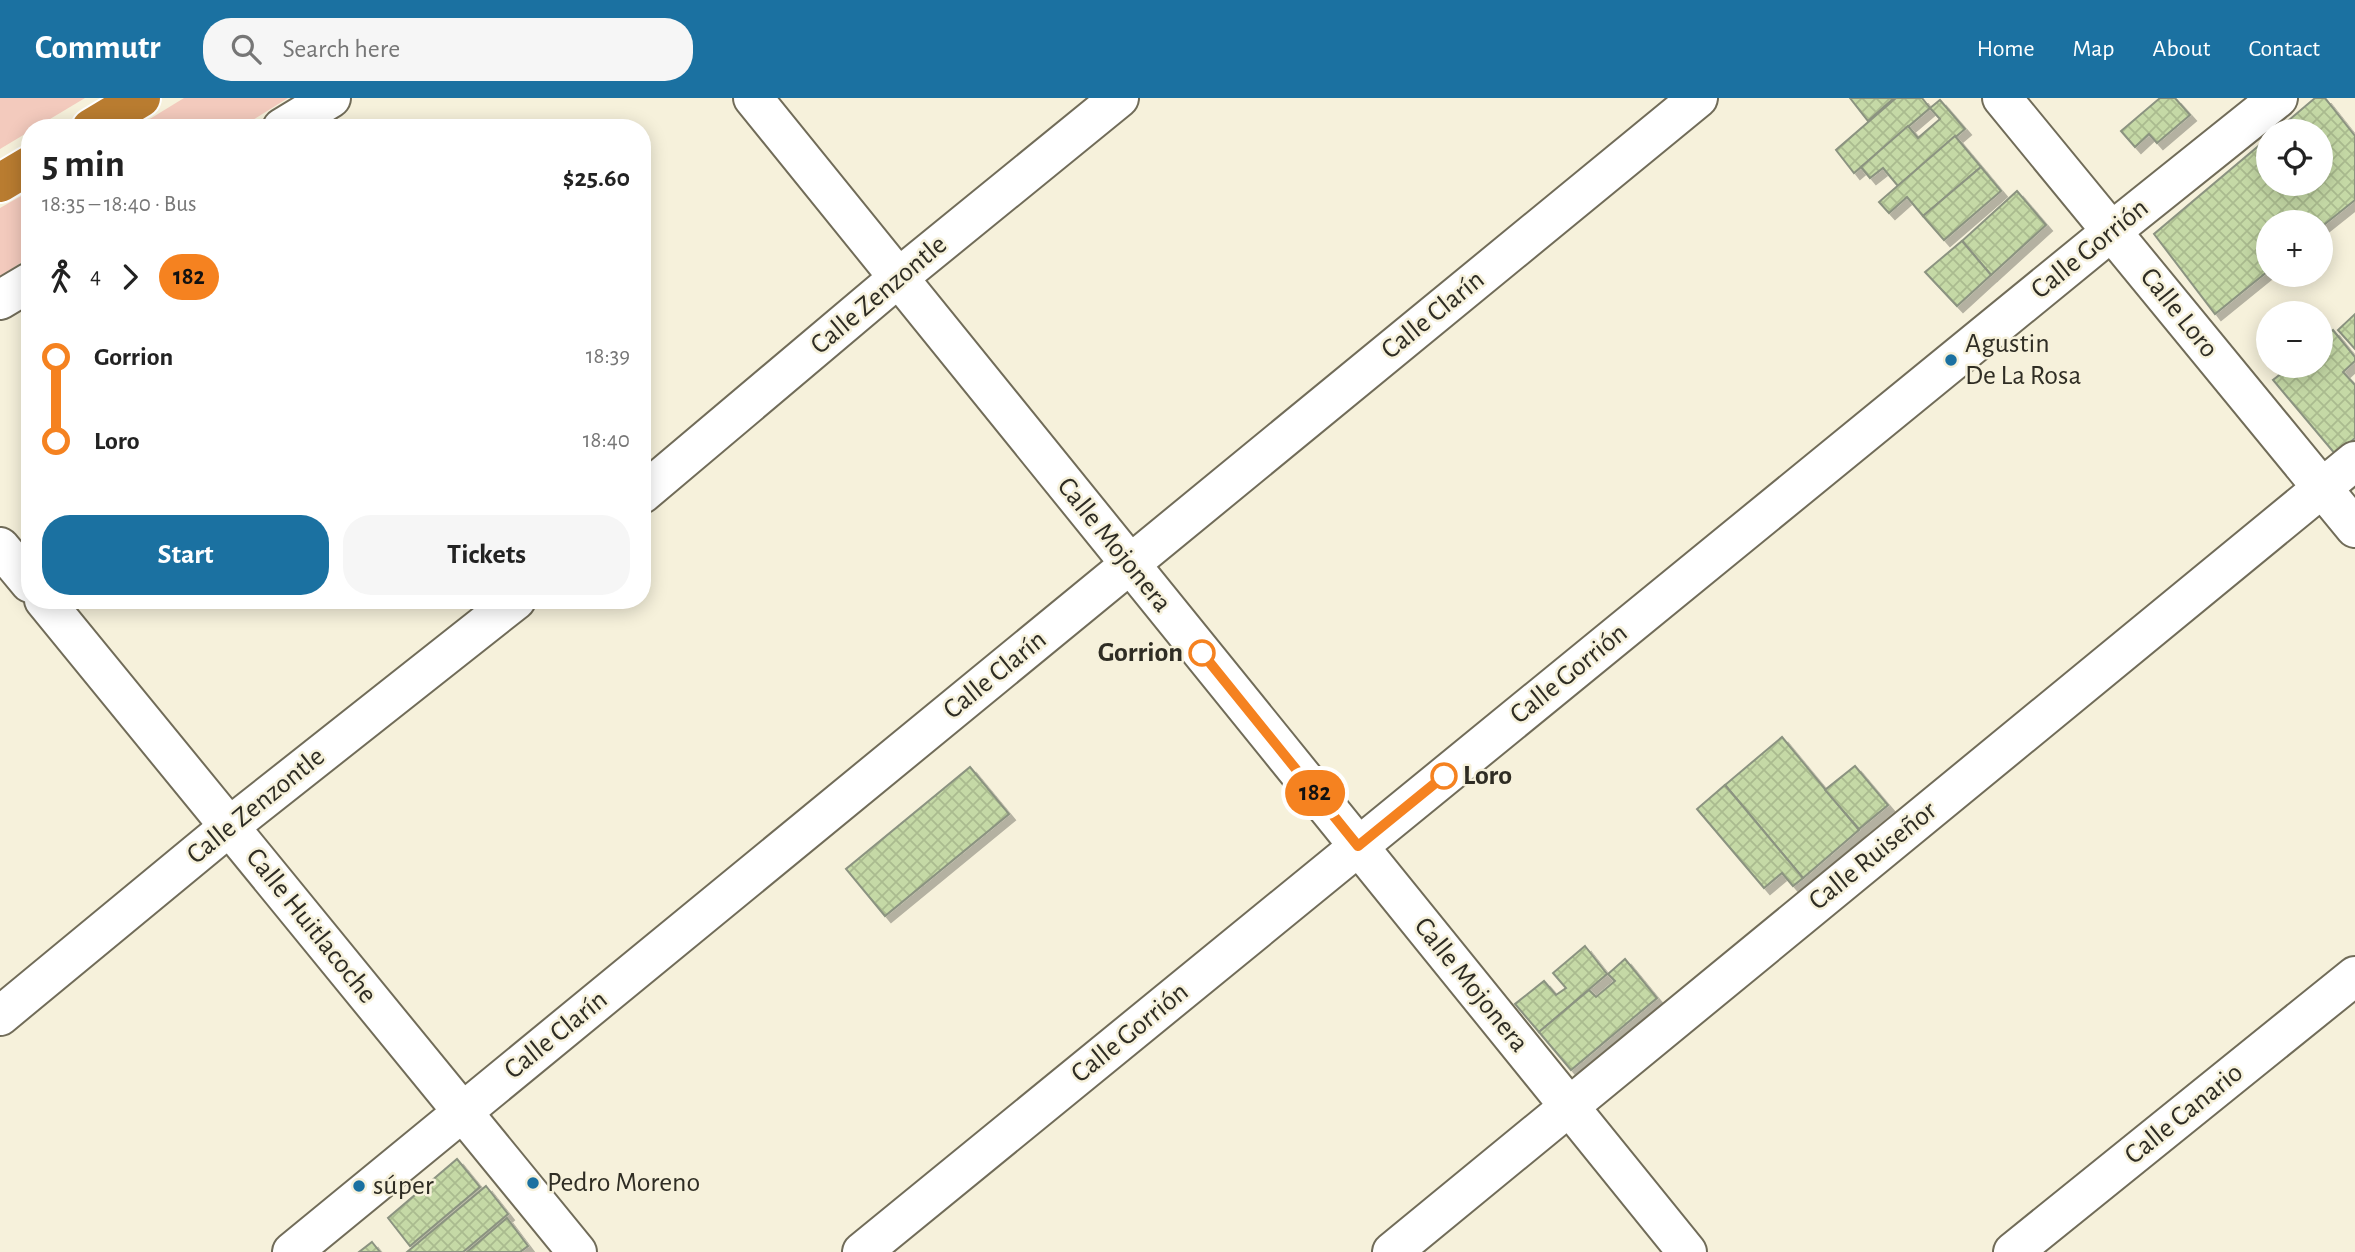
<!DOCTYPE html>
<meta charset="utf-8">
<style>
:root{--surface:#fff;--page:#f6f6f6;--text:#222;--muted:#767676;--accent:#1b71a1}
body{margin:0;font-family:"Alegreya Sans",sans-serif;background:var(--page);color:var(--text);height:100vh;display:flex;flex-direction:column;font-size:26px;white-space:nowrap}
*{box-sizing:border-box;margin:0}
p{font-size:23px;color:var(--muted)}
.icon{flex:none;width:38px;height:38px;fill:none;stroke:currentColor;stroke-width:2;stroke-linecap:round;stroke-linejoin:round}
.map{position:relative;flex:1;overflow:hidden}
.sheet{position:absolute;left:21px;top:21px;width:630px;height:490px;display:flex;flex-direction:column;background:var(--surface);border-radius:28px;box-shadow:0 4px 18px #0003}
.sheet>*{flex:none}
.badge{padding:0 14px;border-radius:23px;font-size:24px;line-height:46px}
.buttons{position:absolute;left:2256px;top:21px;display:grid;gap:14px}
.buttons a{display:grid;place-items:center;width:77px;height:77px;border-radius:50%;background:var(--surface);box-shadow:0 4px 18px #0003;font-size:35px}
.map>.badge{position:absolute;translate:-50% -50%;box-shadow:0 0 0 4px #fff}
.legs{display:flex;align-items:center;gap:10px;height:77px;padding:0 21px;font-size:23px}
.legs p{margin-inline-start:auto}
.summary{display:flex;align-items:center;justify-content:space-between;height:119px;padding:0 21px}
h1{font-size:38px;font-weight:700;line-height:52px}
.cta{display:flex;gap:14px;margin-top:auto;padding:14px 21px}
.cta a{flex:1;height:80px;border-radius:28px;background:var(--accent);color:#fff;font-size:28px;font-weight:700;line-height:80px;text-align:center}
.cta a+a{background:var(--page);color:var(--text)}
ul{padding:0 21px;list-style:none}
li{display:flex;align-items:center;gap:24px;height:84px;font-size:26px}
li i{display:grid;place-items:center;width:10px;height:100%;margin:0 9px;background:currentColor}
li i::after{content:'';width:18px;height:18px;margin:-9px;border:5px solid;border-radius:50%;background:var(--surface)}
li p{margin-inline-start:auto}
li:first-child i{background:linear-gradient(#0000 50%,currentColor 0)}
li:last-child i{background:linear-gradient(currentColor 50%,#0000 0)}
header{display:flex;align-items:center;gap:42px;box-sizing:border-box;height:98px;padding:0 35px;background:var(--accent);color:#fff}
header strong{font-size:33px}
nav{display:flex;gap:38px;margin-inline-start:auto;font-size:24px}
.search{width:490px;height:63px;background:var(--page);display:flex;align-items:center;gap:18px;box-sizing:border-box;padding:0 24px;border-radius:28px;color:var(--muted);font-size:26px}
.map>svg:first-child{display:block}
.green{fill:#f3cabd}
.building{fill:url(#building-cross-hatch);stroke:#8b9380;stroke-width:2;filter:url(#shadow)}
.lines{fill:none;stroke-linecap:round;stroke-linejoin:round}
.street-casing{stroke:#716c59;stroke-width:42}
.secondary-casing{stroke:#716c59;stroke-width:42}
.highway-casing{stroke:#fff;stroke-width:42}
.street{stroke:#fff;stroke-width:38}
.secondary{stroke:#fff;stroke-width:38}
.highway{stroke:#b97c30;stroke-width:38}
.line-1-casing{stroke:#fff;stroke-width:16}
.line-1{stroke:#f58220;stroke-width:10}
.poi-dot{fill:#1b71a1;stroke:#f6f1db;stroke-width:2.5}
.stop-1-dot{fill:#fff;stroke:#f58220;stroke-width:3.5}
.labels{text-anchor:middle;dominant-baseline:central;stroke-width:5;stroke-linejoin:round;paint-order:stroke}
.street-label{font-size:28px;fill:#2f2d24;stroke:#f6f1db}
.poi-label{font-size:28px;fill:#2f2d24;stroke:#f6f1db;text-anchor:start}
.stop-label{font-size:28px;font-weight:bold;fill:#2f2d24;stroke:#f6f1db;text-anchor:end}
</style>
<header>
<strong>Commutr</strong>
<div class="search"><svg class="icon" aria-label="search" viewBox="0 0 24 24"><circle cx="10" cy="10" r="6"/><path d="M15 15l6 6"/></svg>Search here</div>
<nav><a>Home</a><a>Map</a><a>About</a><a>Contact</a></nav>
</header>
<div class="map">
<svg width="2355" height="1154" viewBox="0 0 2355 1154">
<defs>
<pattern id="building-cross-hatch" width="8" height="8" patternUnits="userSpaceOnUse" patternTransform="scale(1.75)"><rect width="8" height="8" fill="#c5d9a6"/><path d="M0 0l8 8M0 8l8-8" fill="none" stroke="#aabb8f"/></pattern>
<filter id="shadow"><feDropShadow dx="6" dy="6" stdDeviation="0" flood-color="#0004"/></filter>
</defs>
<rect width="100%" height="100%" fill="#f6f1db"/>
<g class="green">
<path d="M 0,0 L 85,0 L 35,30 L 30,30 L 30,33 L 0,51 Z"/>
<path d="M 184,0 L 288,0 L 240,30 L 135,30 Z"/>
<path d="M 30,93 L 30,159 L 0,178 L 0,110 Z"/>
</g>
<g class="building">
<path d="M 1850,0 L 1894,0 L 1868,23 Z"/>
<path d="M 1896,0 L 1922,0 L 1930,10 L 1854,75 L 1836,52 Z"/>
<path d="M 2160,0 L 2175,0 L 2190,17 L 2157,45 L 2149,36 L 2135,49 L 2121,33 Z"/>
<path d="M 2315,0 L 2325,0 L 2355,38 L 2355,102 L 2320,130 L 2320,124 L 2268,124 L 2268,173 L 2215,216 L 2154,136 L 2268,40 L 2268,86 L 2320,86 L 2320,33 L 2276,33 Z"/>
<path d="M 1940,2 L 1965,31 L 1898,88 L 1883,70 L 1870,80 L 1861,69 L 1908,28 L 1918,40 L 1940,21 L 1930,10 Z"/>
<path d="M 1955,38 L 1981,69 L 1923,118 L 1907,99 L 1889,115 L 1879,104 Z"/>
<path d="M 1981,69 L 2001,93 L 1944,142 L 1923,118 Z"/>
<path d="M 2017,93 L 2046,127 L 1991,177 L 1962,143 Z"/>
<path d="M 1962,143 L 1991,177 L 1957,208 L 1925,174 Z"/>
<path d="M 2355,216 L 2355,251 L 2338,232 Z"/>
<path d="M 2333,232 L 2355,259 L 2355,263 L 2343,274 L 2355,287 L 2355,340 L 2336,357 L 2273,282 L 2291,268 L 2320,268 L 2320,243 Z"/>
<path d="M 1782,639 L 1859,732 L 1803,780 L 1725,687 Z"/>
<path d="M 1855,668 L 1888,707 L 1859,731 L 1825,692 Z"/>
<path d="M 970,669 L 1009,716 L 885,818 L 846,771 Z"/>
<path d="M 1725,687 L 1803,780 L 1793,788 L 1782,775 L 1764,790 L 1697,711 Z"/>
<path d="M 1585,848 L 1607,876 L 1539,934 L 1515,906 L 1544,883 L 1556,897 L 1566,890 L 1553,875 Z"/>
<path d="M 1625,861 L 1657,900 L 1571,972 L 1539,934 L 1589,892 L 1596,899 L 1615,883 L 1608,876 Z"/>
<path d="M 457,1061 L 480,1089 L 410,1148 L 388,1120 Z"/>
<path d="M 486,1088 L 508,1116 L 463,1154 L 407,1154 Z"/>
<path d="M 507,1120 L 528,1148 L 520,1154 L 467,1154 Z"/>
<path d="M 372,1144 L 380,1154 L 359,1154 Z"/>
</g>
<g class="lines">
<g class="street-casing">
<g id="street">
<path d="M 753,0 L 1687,1154"/>
<path d="M 2002,0 L 2355,430"/>
<path d="M 642,396 L 898,180 L 1119,0"/>
<path d="M 0,449 L 30,485"/>
<path d="M 44,502 L 577,1154"/>
<path d="M 0,918 L 230,728 L 516,502"/>
<path d="M 292,1154 L 1698,0"/>
<path d="M 862,1154 L 2112,133 L 2278,0"/>
<path d="M 1392,1154 L 2355,363"/>
<path d="M 2013,1154 L 2355,878"/>
</g>
</g>
<g class="secondary-casing">
<g id="secondary">
<path d="M 282,30 L 331,0"/>
<path d="M 0,202 L 30,184"/>
</g>
</g>
<g class="highway-casing">
<g id="highway">
<path d="M 91,30 L 141,0"/>
<path d="M 0,85 L 30,67"/>
</g>
</g>
<use href="#street" class="street"/>
<use href="#secondary" class="secondary"/>
<use href="#highway" class="highway"/>
</g>
<g class="lines">
<g class="line-1-casing">
<path id="line-1" d="M 1202,555 L 1358,748 L 1444,678"/>
</g>
<use href="#line-1" class="line-1"/>
</g>
<g class="poi-dot">
<circle cx="1951" cy="262" r="7"/>
<circle cx="533" cy="1085" r="7"/>
<circle cx="359" cy="1088" r="7"/>
</g>
<g class="stop-1-dot">
<circle cx="1202" cy="555" r="12"/>
<circle cx="1444" cy="678" r="12"/>
</g>
<g class="labels">
<g class="street-label">
<text transform="translate(2090 151) rotate(-39)">Calle Gorrión</text>
<text transform="translate(879 197) rotate(-40)">Calle Zenzontle</text>
<text transform="translate(2179 215) rotate(51)">Calle Loro</text>
<text transform="translate(1433 217) rotate(-39)">Calle Clarín</text>
<text transform="translate(1114 447) rotate(51)">Calle Mojonera</text>
<text transform="translate(1569 576) rotate(-39)">Calle Gorrión</text>
<text transform="translate(995 577) rotate(-39)">Calle Clarín</text>
<text transform="translate(256 708) rotate(-39)">Calle Zenzontle</text>
<text transform="translate(1873 758) rotate(-39)">Calle Ruiseñor</text>
<text transform="translate(311 828) rotate(51)">Calle Huitlacoche</text>
<text transform="translate(1471 887) rotate(51)">Calle Mojonera</text>
<text transform="translate(1130 935) rotate(-39)">Calle Gorrión</text>
<text transform="translate(556 937) rotate(-39)">Calle Clarín</text>
<text transform="translate(2184 1016) rotate(-39)">Calle Canario</text>
</g>
<g class="poi-label">
<text x="1965" y="246">Agustin<tspan x="1965" dy="32">De La Rosa</tspan></text>
<text x="547" y="1085">Pedro Moreno</text>
<text x="373" y="1088">súper</text>
</g>
<g class="stop-label">
<text x="1183" y="555">Gorrion</text>
<text x="1463" y="678" text-anchor="start">Loro</text>
</g>
</g>
</svg>
<div class="buttons">
<a><svg class="icon" aria-label="locate" viewBox="0 0 24 24"><circle cx="12" cy="12" r="6"/><path d="M12 2v4M12 18v4M2 12h4M18 12h4"/></svg></a>
<a>+</a>
<a>−</a>
</div>
<b class="badge" style="left:1315px;top:695px;background:#f58220;color:#111">182</b>
<section class="sheet">
<div class="summary"><div><h1>5 min</h1><p>18:35 – 18:40 · Bus</p></div><b>$25.60</b></div>
<div class="legs"><svg class="icon" aria-label="walk" viewBox="0 0 24 24"><circle cx="13" cy="4" r="2"/><path d="M13 8l-2 6 4 7M11 14l-3 7M7 12l3-4h3l4 4"/></svg>4<svg class="icon" aria-label="forward" viewBox="0 0 24 24"><path d="M9 5l7 7-7 7"/></svg><b class="badge" style="background:#f58220;color:#111">182</b></div>
<ul>
<li><i style="color:#f58220"></i><b>Gorrion</b><p>18:39</p></li>
<li><i style="color:#f58220"></i><b>Loro</b><p>18:40</p></li>
</ul>
<div class="cta"><a>Start</a><a>Tickets</a></div>
</section>
</div>
